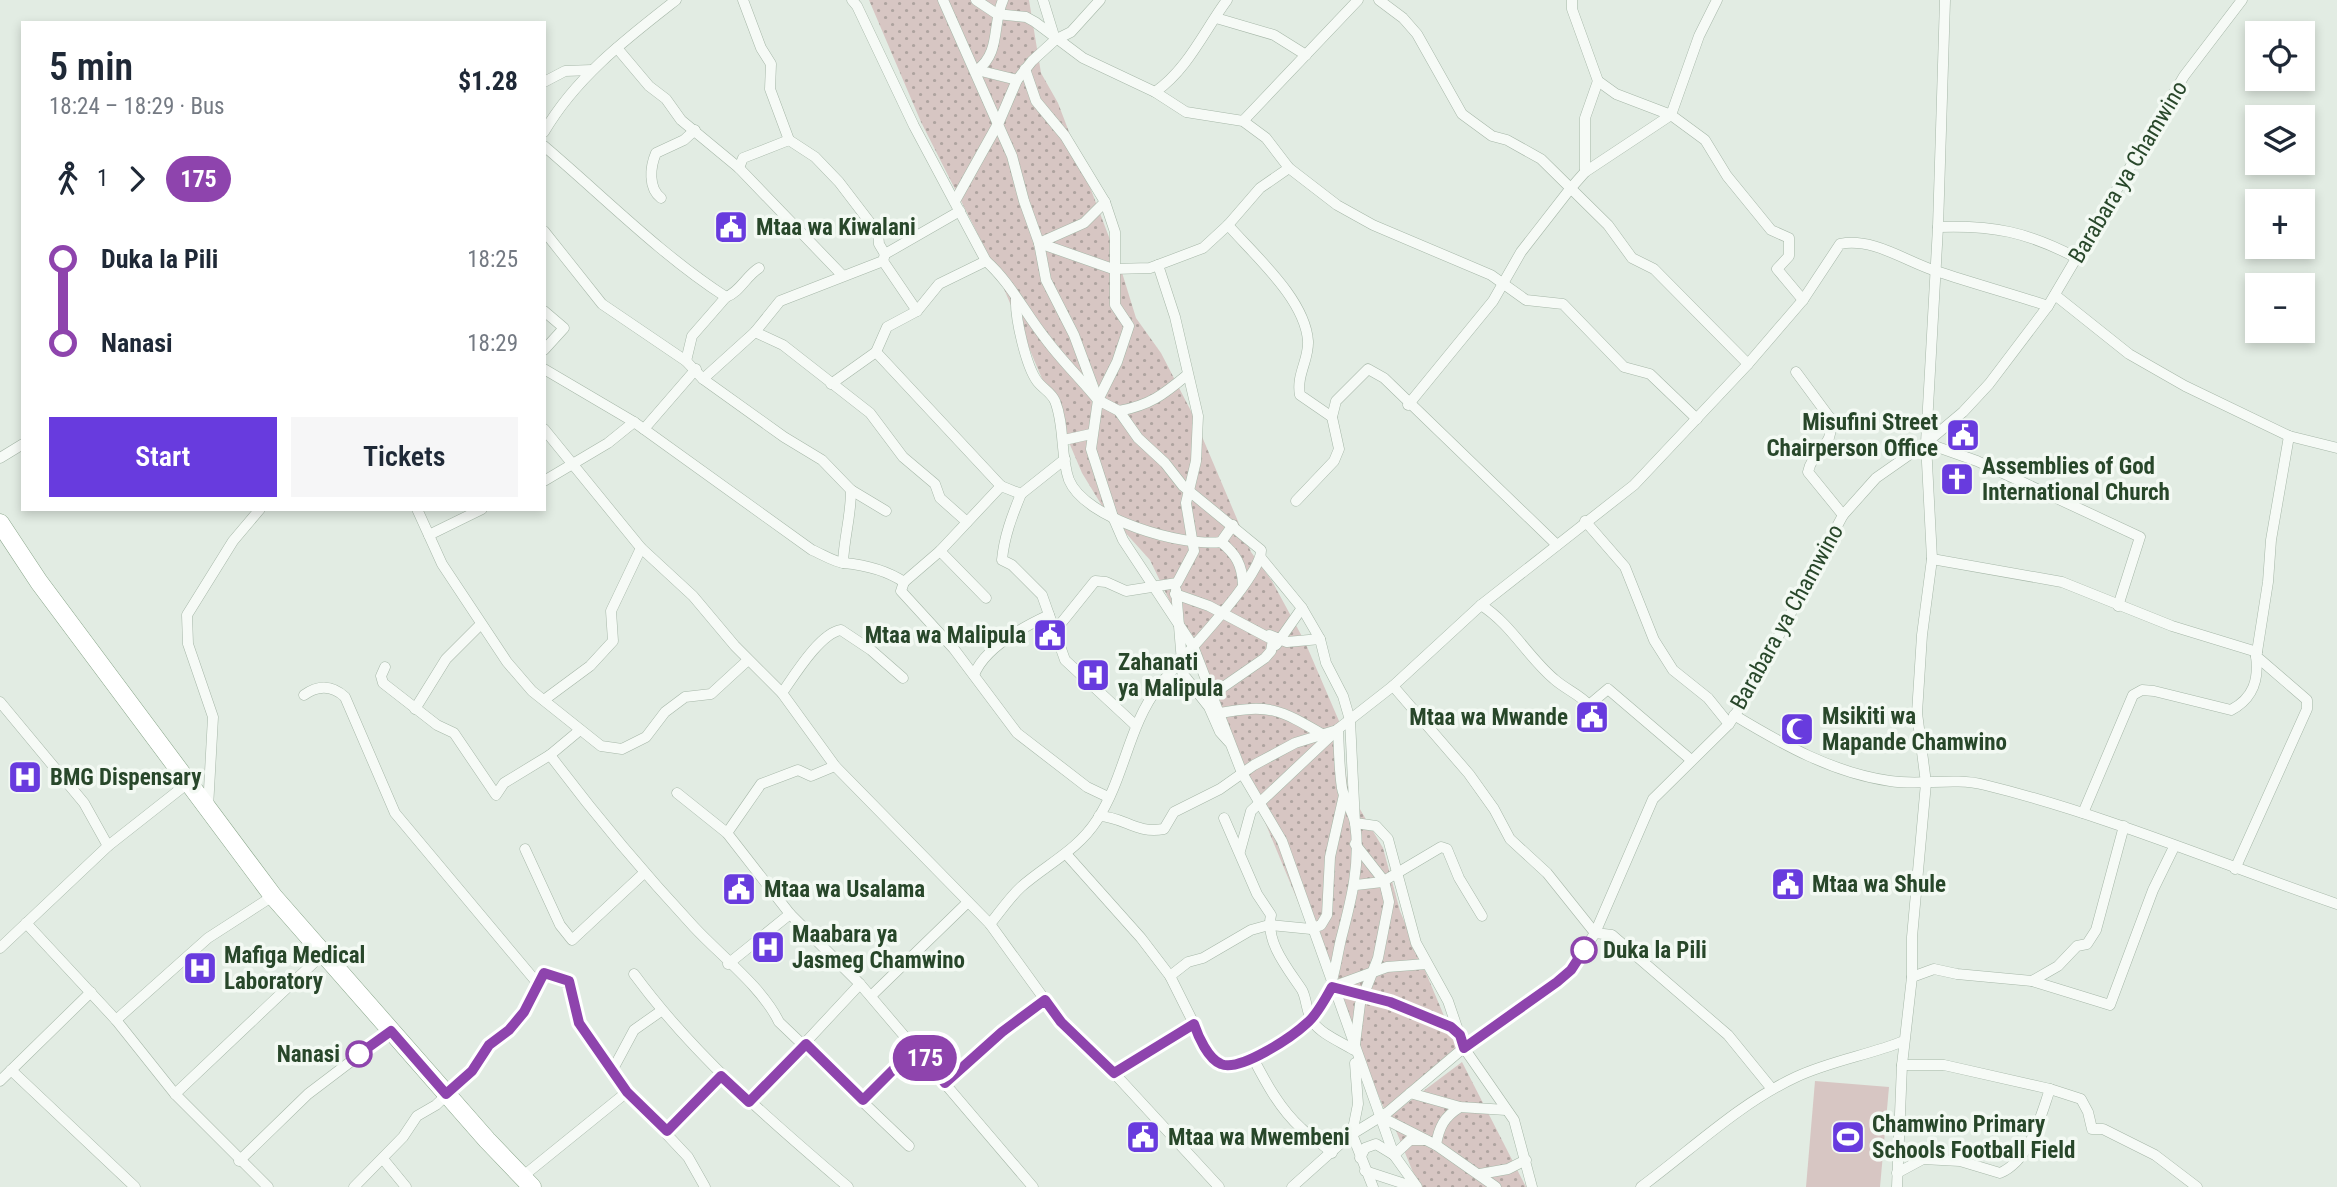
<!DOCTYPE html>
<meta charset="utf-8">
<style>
:root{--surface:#fff;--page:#f6f6f7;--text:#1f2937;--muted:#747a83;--accent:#683bde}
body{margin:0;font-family:"Roboto Condensed",sans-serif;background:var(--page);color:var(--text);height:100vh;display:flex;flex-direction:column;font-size:26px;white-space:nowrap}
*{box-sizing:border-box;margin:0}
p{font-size:23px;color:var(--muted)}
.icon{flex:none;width:38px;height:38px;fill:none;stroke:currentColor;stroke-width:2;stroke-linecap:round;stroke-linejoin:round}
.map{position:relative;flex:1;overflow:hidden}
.panel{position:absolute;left:21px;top:21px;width:525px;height:490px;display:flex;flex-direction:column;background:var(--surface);border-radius:0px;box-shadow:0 4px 10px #0003}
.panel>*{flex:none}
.badge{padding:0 14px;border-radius:23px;font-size:24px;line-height:46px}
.fabs{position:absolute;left:2245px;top:21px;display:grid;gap:14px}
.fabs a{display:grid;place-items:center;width:70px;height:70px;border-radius:0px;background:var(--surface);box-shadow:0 4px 10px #0003;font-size:35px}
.map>.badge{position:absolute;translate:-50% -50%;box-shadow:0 0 0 4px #fff}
.legs{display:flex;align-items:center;gap:10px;height:77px;padding:0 28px;font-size:23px}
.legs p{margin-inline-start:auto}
.head{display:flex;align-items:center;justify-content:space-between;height:119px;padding:0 28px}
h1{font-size:38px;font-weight:600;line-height:52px}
.action{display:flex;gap:14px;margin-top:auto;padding:14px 28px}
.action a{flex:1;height:80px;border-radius:0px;background:var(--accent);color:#fff;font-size:28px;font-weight:600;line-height:80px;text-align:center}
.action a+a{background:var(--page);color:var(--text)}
ul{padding:0 28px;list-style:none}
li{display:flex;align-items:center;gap:24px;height:84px;font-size:26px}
li i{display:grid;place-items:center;width:10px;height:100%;margin:0 9px;background:currentColor}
li i::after{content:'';width:18px;height:18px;margin:-9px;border:5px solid;border-radius:50%;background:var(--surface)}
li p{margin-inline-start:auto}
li:first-child i{background:linear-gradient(#0000 50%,currentColor 0)}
li:last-child i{background:linear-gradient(currentColor 50%,#0000 0)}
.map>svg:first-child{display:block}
.grass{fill:url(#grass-dots)}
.park{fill:#d7c6c3}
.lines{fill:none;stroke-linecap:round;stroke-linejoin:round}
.street-casing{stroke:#a6b7a8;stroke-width:11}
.highway-casing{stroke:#88a589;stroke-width:19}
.street{stroke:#f6faf6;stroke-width:10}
.highway{stroke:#fff;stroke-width:18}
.line-1-casing{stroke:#fff;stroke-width:16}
.line-1{stroke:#8e44ad;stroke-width:10}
.stop-1-dot{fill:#fff;stroke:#8e44ad;stroke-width:3.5}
.labels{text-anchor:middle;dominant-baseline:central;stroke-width:7;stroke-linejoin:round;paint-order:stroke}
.street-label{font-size:23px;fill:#28472a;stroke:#f3f9f3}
.poi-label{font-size:23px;font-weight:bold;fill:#28472a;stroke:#f3f9f3;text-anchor:start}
.stop-label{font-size:23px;font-weight:bold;fill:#28472a;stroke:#f3f9f3;text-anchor:start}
</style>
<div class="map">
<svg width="2337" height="1187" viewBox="0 0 2337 1187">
<defs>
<pattern id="grass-dots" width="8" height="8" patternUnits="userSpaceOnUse" patternTransform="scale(1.75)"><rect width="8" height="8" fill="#d7c6c3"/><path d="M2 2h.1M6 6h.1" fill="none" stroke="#aea39f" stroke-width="1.8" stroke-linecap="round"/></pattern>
</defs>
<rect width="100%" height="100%" fill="#e2ece3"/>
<g class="grass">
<path d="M 869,0 L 1029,0 L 1041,73 L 1058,103 L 1120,266 L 1136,318 L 1161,353 L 1192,413 L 1251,552 L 1272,581 L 1305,642 L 1339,721 L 1348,789 L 1383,848 L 1400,911 L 1460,1054 L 1385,1111 L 1196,656 L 1150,560 L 1104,509 L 1082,473 L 996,270 L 921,122 Z"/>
<path d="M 1462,1062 L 1526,1187 L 1419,1187 L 1390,1116 Z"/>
</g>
<path class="park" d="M 1815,1081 L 1889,1087 L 1880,1187 L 1806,1187 Z"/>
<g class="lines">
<g class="street-casing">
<g id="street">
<path d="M 743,0 L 761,48 L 771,64 L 770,89 L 789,140 L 815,157 L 839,182 L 878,233 L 879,244 L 885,254"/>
<path d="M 852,0 L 857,6 L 914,126 L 986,261 C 1010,282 1025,313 1045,338 C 1061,360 1081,379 1098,400 L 1091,449 L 1113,517 L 1123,540 L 1193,646 L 1242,773 L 1282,841 L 1394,1155 L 1417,1187"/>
<path d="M 943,0 L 1012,156 L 1024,201 L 1039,243 L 1046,280 L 1074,335 L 1098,400 L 1119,411 L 1138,438 L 1165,463 L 1183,486 L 1261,550 C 1262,577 1179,660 1159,686 C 1128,726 1125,777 1097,820 C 1077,851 1047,864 1021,887 C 1009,898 1000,912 990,924"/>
<path d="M 976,0 L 997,14 L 1026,17 L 1035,22 L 1083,58 L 1155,92 L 1186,112 L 1243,121 L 1266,138 L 1289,168 L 1337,205 L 1373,225 L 1491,275 L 1526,300 L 1563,304 L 1624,367 L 1650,374 L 1697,419"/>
<path d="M 1043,0 L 1055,39"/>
<path d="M 1379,0 L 1403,18 L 1417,34 L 1462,114 L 1492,136 L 1507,140 L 1541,159 L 1608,225 L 1632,258 L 1654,269 L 1748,364"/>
<path d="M 1572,0 L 1572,9 L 1598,81 L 1616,94 L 1671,115 L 1705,140 L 1727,176 L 1771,230 L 1789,238 L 1789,256 L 1777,269 L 1803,300"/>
<path d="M 1216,18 L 1274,35 L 1306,55"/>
<path d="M 617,48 L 649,86 L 666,99 L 681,120 L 739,168 L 842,275"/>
<path d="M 1025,69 L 1036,101 L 1065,136 L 1105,202 L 1115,232 L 1115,305 L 1129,326 L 1117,362 L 1098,400"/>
<path d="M 977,70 C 1001,53 992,24 1003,0"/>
<path d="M 977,70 L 1017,80"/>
<path d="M 544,82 L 565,71 L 592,70"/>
<path d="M 1155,92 C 1188,69 1204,31 1227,0"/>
<path d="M 1243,121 L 1358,0"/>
<path d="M 544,132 C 576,77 626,39 676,0"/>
<path d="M 544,146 C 604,197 661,255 726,297"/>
<path d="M 739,168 L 743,158 L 789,140"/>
<path d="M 1585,172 L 1585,118 L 1598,81"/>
<path d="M 661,198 C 648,188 650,167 656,153 L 684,140 L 695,130"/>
<path d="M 955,201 L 999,122 L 1017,80 L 1032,61 L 1055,40 L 1071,32 L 1100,0"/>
<path d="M 1228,225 C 1255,256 1305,299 1308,341 C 1309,360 1296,375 1300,395 L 1332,417"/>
<path d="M 1938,227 C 1994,225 2027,232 2077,258"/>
<path d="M 544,231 L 602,304 L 686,361 L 703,379 L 784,437 L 822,460 L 851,490 C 851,517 844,537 843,563"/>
<path d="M 1039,243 L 1113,269 L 1150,268 L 1203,248 L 1228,225 L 1260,188 L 1289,168"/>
<path d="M 1039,243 L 1084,223 L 1105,202"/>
<path d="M 883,261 L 917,311"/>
<path d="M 2055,295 L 2129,354 L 2185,386 L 2289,436 L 2337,448"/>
<path d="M 1016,299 C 1015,318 1026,366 1037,381 C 1043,389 1051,392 1055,401 C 1065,426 1060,455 1069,480 C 1085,519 1182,547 1221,542 L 1233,525"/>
<path d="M 544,311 L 564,328 L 544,350"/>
<path d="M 755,332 L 783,345 L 870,413 L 903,457 L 935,484 L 940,498 L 967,522"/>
<path d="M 876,352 L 1001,486"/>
<path d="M 686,361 L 692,336 L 726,297 C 740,292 746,276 759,268"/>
<path d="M 544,369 L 634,422 L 812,550 C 822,554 834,562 844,563 C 865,565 886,570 904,582 L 940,551 L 1001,486 L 1021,494 L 1065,459"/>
<path d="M 1796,372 L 1830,418 C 1836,447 1813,448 1808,472 L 1843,515"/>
<path d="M 703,379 L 755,332 L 780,301 L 883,261 L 885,254 L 960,211"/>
<path d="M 831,384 L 876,352 L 887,327 L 917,311 L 939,284 L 986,261"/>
<path d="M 1408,405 L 1493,301 L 1521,252 L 1570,189 L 1585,172 L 1671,115 L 1699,36 L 1717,0"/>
<path d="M 1119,411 C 1150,405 1163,395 1187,375"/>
<path d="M 544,429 L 641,548 L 693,596 L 735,646 L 782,693 L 835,766 L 990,924 L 1061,1022 L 1114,1073 L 1219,1187"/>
<path d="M 644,429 L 696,369"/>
<path d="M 1064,440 L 1091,434"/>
<path d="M 1926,443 L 1977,461 L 2140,537 L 2118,606"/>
<path d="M 0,458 L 23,444"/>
<path d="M 544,481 L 608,443 L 634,422"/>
<path d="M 851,490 L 886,511"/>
<path d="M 1021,494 C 1012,516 1004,537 1002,560 L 1012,565 L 1042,595 L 1065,660 L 1134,724"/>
<path d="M 1296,501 L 1334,461 L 1339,449 L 1332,417 L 1336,401 L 1368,369 L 1384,378 L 1557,545"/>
<path d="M 417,509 L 442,564 L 507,662 L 532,691 L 601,746 L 622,749 L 646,737 L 665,712 L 685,697 L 711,694 L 748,660"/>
<path d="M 1585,521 L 1625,567 L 1654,640 L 1673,670 L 1708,698 L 1729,724"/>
<path d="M 429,535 L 482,509"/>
<path d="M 1221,542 C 1236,554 1242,565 1243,584"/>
<path d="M 940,551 L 986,598"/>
<path d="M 1261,558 L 1302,608 L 1320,639 L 1326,663 L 1343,696 L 1350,720 L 1355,823 L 1376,826 L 1388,839 L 1416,943 L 1448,1001 L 1464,1048 L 1514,1120 L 1532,1187"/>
<path d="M 1932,559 L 2062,582 L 2172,626 L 2257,652 L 2256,656 L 2307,700 L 2307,709 L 2235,869"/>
<path d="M 904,582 L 901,591 L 954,649 L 1017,733 L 1087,787 L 1108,797"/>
<path d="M 1176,590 L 1183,674 L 1209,707 L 1220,732 L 1229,742"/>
<path d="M 1175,594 L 1209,606 L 1273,640 L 1271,651 L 1265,658 L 1213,694"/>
<path d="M 1481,605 C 1511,624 1527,656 1554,679 C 1565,689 1579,694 1589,705 L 1608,689 L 1690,759"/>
<path d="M 1054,632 L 1095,581 L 1106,582 L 1126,591 L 1177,583 L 1194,551 L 1186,503 L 1196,461 L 1198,416 L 1175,317 L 1158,265"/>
<path d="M 1269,635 L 1287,642 L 1320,639"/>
<path d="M 1276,645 L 1302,608"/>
<path d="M 2257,652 L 2268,582 L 2271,540 L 2289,436"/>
<path d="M 385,667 L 381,676 L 383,683 L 437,725 L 454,733 L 496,795 L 504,783 L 550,755 L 580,730"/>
<path d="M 974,675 C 985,647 1023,627 1049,615"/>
<path d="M 1393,686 L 1469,774 L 1494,809 L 1510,839 L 1547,873 L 1595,933 L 1612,935 L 1728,1035 L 1772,1089"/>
<path d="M 782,693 C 794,676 820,633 841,630 L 871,650 L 903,678"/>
<path d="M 304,695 C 318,685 332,685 345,697 L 395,813 L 539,985"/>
<path d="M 544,700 L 590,666 L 613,641 L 611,611 L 641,548"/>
<path d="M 0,702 L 84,803 L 108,846"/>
<path d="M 415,709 L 446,659 L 480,625"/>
<path d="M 1220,713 C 1270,704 1279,709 1322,734"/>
<path d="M 1734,715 C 1782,744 1833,773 1890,781 C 1921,786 1953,777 1985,785 C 2104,814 2221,864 2337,904"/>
<path d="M 550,755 C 595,815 643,872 694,927 C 721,956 762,987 779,1022 L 909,1146"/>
<path d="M 677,793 L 727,833 L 790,914 L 860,984 L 1033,1187"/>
<path d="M 208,808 L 213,717 L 188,644 L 187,615 L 233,541 L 260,509"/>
<path d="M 2083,813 L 2133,695 L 2142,690 L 2154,691 L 2231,710 C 2254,698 2259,679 2256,656"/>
<path d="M 1099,816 C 1125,817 1135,834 1164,829 L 1174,812 L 1220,789 L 1254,765 L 1295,743 L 1334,731"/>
<path d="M 1224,818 L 1257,894 L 1271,915 C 1265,942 1288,969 1302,990 C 1307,999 1306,1013 1313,1022 C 1321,1034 1341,1042 1354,1050"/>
<path d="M 727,833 L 761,784 L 798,770 L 811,776 L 835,766"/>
<path d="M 525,849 L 560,925 L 572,940 L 644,873"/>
<path d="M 1240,851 L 1251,811 L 1338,729 L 1393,686 L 1481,605 L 1634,485 L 1748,364 L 1803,300 L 1840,244 C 1874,237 1908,263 1939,272 C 1975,284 2012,294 2048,306"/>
<path d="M 1067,855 L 1141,938 L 1170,976 L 1194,1024"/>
<path d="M 1356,885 L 1382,882 L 1441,847 L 1447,849 L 1459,878 L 1482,916"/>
<path d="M 26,923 L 116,1020 L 175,1094 L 268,1187"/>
<path d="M 0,948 L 108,846 L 188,783"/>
<path d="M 728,964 L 790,914"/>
<path d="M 634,974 C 695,1057 771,1121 848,1187"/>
<path d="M 1170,976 L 1188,962 L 1203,958 L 1251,930 L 1269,925 L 1311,929 L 1321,925 L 1327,915 L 1330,857 L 1344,795"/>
<path d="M 1912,977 L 1934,969 L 1957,974 L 2032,981 L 2058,966 L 2077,946 L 2087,944 L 2096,930 L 2124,826"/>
<path d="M 2032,981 L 2110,1005 L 2153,890 L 2174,847"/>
<path d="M 1332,987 L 1390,1002 L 1451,1027 L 1460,1035"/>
<path d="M 1332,987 L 1387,967 L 1426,964"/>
<path d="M 871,996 L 968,902"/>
<path d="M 116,1020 L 208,938 L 273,896"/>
<path d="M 1355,1044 L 1360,1004 L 1378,958 L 1389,902 L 1384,881 L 1355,844"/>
<path d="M 1253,1058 C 1266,1083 1280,1109 1301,1128 C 1310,1137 1322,1143 1332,1153"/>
<path d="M 1355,1063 L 1358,1104 L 1352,1134 L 1373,1187"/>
<path d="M 1902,1065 L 1944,1065 L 2050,1089 L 2081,1099 L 2088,1112 L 2092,1129 L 2103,1129 L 2155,1155 L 2197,1187"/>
<path d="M 11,1070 L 135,1187"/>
<path d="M 612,1071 L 634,1030 L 661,1011"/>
<path d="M 1114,1073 L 1194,1024 C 1201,1044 1216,1071 1240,1063 C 1262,1055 1292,1039 1309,1022 C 1333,999 1334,969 1341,939 C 1351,901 1361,863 1355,823 C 1353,811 1344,800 1342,788 C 1339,769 1339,749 1338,729"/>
<path d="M 0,1081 L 91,992"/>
<path d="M 945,1083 L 1002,1032 L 1045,1000"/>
<path d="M 1410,1093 L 1460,1107 L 1506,1110"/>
<path d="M 175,1094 L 324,953"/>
<path d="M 863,1100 L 916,1047"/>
<path d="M 749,1103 L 860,984"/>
<path d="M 1381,1117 L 1436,1145 L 1496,1187"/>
<path d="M 667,1131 L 721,1076"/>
<path d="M 1436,1145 C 1439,1127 1444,1117 1460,1107"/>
<path d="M 1360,1158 L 1365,1148 L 1376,1144 L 1394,1155 L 1410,1140 L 1425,1140"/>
<path d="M 383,1159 L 406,1187"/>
<path d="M 239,1161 L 308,1094 L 391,1031"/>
<path d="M 1365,1171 L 1414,1187"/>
<path d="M 1897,1173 L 1923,1159 L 1960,1161 L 2000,1173 C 2030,1160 2040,1118 2050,1089"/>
<path d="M 1480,1174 L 1508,1169 L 1526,1160"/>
<path d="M 522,1177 L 627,1092"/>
<path d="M 354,1187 L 403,1137 L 417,1116 L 436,1105 L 472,1071 L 489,1045 L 509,1030 L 524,1012 L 543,973 L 569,981 L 579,1023 L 627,1092 L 688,1157 L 705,1187"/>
<path d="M 1292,1187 L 1349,1136 L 1388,1112 L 1473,1040 L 1571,970 L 1595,933 L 1653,799 L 1729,724 L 1744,701 L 1843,515 L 1876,478 L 1926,443 L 1963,412 L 1989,384 L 2048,306 L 2184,76 L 2242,0"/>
<path d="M 1641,1187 C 1691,1150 1740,1103 1796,1077 C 1830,1061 1869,1055 1904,1041"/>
<path d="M 1897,1187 L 1902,1065 L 1912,977 L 1912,937 L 1926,783 L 1917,713 L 1922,635 L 1932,559 L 1926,443 L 1938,227 L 1945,0"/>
</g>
</g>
<g class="highway-casing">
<path id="highway" d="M 0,523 L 39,582 L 273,896 L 487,1140 L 532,1187"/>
</g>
<use href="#street" class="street"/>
<use href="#highway" class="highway"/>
</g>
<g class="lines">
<g class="line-1-casing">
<path id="line-1" d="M 359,1054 L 391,1031 L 446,1094 L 472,1071 L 489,1045 L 509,1030 L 524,1012 L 544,973 L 569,981 L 579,1023 L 627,1092 L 667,1131 L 721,1076 L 749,1102 L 806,1044 L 863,1100 L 916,1047 L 945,1083 L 1002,1032 L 1045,1000 L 1061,1022 L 1114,1073 L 1194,1024 C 1198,1036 1208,1059 1221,1064 C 1240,1072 1292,1037 1307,1023 C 1317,1015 1325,999 1332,987 L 1390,1002 L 1451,1027 L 1460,1035 L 1464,1048 L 1557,982 L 1571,970 L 1584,950"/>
</g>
<use href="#line-1" class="line-1"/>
</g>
<defs>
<g id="civic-square" transform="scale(1.75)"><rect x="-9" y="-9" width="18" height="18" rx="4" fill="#683bde" stroke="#f3f9f3"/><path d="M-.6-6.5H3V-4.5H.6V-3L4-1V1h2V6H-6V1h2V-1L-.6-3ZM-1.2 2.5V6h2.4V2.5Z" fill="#fff"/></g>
<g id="church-square" transform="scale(1.75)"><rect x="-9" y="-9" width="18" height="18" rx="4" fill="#683bde" stroke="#f3f9f3"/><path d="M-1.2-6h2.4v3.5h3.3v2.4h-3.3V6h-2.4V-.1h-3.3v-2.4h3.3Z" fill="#fff"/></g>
<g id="hospital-square" transform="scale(1.75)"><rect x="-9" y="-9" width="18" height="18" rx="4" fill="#683bde" stroke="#f3f9f3"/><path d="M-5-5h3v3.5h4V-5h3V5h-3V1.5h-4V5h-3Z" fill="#fff"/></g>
<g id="mosque-square" transform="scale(1.75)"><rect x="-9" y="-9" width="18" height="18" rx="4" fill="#683bde" stroke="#f3f9f3"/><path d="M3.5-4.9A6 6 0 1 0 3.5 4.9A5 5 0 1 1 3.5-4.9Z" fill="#fff"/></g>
<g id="stadium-square" transform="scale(1.75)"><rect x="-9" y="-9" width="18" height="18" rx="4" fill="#683bde" stroke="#f3f9f3"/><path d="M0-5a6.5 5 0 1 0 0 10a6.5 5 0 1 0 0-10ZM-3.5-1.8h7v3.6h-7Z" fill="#fff"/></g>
</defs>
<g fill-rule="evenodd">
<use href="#civic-square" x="731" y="227"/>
<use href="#civic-square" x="1963" y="435"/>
<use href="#church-square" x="1957" y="479"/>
<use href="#civic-square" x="1050" y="635"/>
<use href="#hospital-square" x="1093" y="675"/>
<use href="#civic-square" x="1592" y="717"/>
<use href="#mosque-square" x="1797" y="729"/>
<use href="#hospital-square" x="25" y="777"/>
<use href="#civic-square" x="1788" y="884"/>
<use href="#civic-square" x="739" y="889"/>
<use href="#hospital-square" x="768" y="947"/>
<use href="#hospital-square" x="200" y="968"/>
<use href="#civic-square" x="1143" y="1137"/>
<use href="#stadium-square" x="1848" y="1137"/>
</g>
<g class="stop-1-dot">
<circle cx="1584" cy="950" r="12"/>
<circle cx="359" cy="1054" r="12"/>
</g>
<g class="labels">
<g class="street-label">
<text transform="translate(2128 172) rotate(-59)">Barabara ya Chamwino</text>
<text transform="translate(1787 617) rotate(-61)">Barabara ya Chamwino</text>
</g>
<g class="poi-label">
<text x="756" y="227">Mtaa wa Kiwalani</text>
<text x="1938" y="422" text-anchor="end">Misufini Street<tspan x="1938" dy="26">Chairperson Office</tspan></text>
<text x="1982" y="466">Assemblies of God<tspan x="1982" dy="26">International Church</tspan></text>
<text x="1026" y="635" text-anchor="end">Mtaa wa Malipula</text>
<text x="1118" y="662">Zahanati<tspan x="1118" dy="26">ya Malipula</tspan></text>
<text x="1822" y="716">Msikiti wa<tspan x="1822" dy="26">Mapande Chamwino</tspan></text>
<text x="1568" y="717" text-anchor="end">Mtaa wa Mwande</text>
<text x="50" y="777">BMG Dispensary</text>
<text x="1812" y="884">Mtaa wa Shule</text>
<text x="764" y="889">Mtaa wa Usalama</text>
<text x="792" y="934">Maabara ya<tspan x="792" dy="26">Jasmeg Chamwino</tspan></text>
<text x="224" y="955">Mafiga Medical<tspan x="224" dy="26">Laboratory</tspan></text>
<text x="1872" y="1124">Chamwino Primary<tspan x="1872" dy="26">Schools Football Field</tspan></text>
<text x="1168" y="1137">Mtaa wa Mwembeni</text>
</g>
<g class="stop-label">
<text x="1603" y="950">Duka la Pili</text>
<text x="340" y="1054" text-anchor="end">Nanasi</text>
</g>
</g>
</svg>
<div class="fabs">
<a><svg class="icon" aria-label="locate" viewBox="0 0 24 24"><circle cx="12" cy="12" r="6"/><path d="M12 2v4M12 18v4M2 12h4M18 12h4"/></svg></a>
<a><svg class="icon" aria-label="layers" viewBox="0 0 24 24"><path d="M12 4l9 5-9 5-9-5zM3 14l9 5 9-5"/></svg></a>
<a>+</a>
<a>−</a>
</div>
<b class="badge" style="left:925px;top:1058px;background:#8e44ad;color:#fff">175</b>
<section class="panel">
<div class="head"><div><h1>5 min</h1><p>18:24 – 18:29 · Bus</p></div><b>$1.28</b></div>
<div class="legs"><svg class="icon" aria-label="walk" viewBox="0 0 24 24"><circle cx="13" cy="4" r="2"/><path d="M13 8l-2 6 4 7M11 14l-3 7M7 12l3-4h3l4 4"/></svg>1<svg class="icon" aria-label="forward" viewBox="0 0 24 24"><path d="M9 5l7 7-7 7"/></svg><b class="badge" style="background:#8e44ad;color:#fff">175</b></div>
<ul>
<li><i style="color:#8e44ad"></i><b>Duka la Pili</b><p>18:25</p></li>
<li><i style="color:#8e44ad"></i><b>Nanasi</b><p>18:29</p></li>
</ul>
<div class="action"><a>Start</a><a>Tickets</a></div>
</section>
</div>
